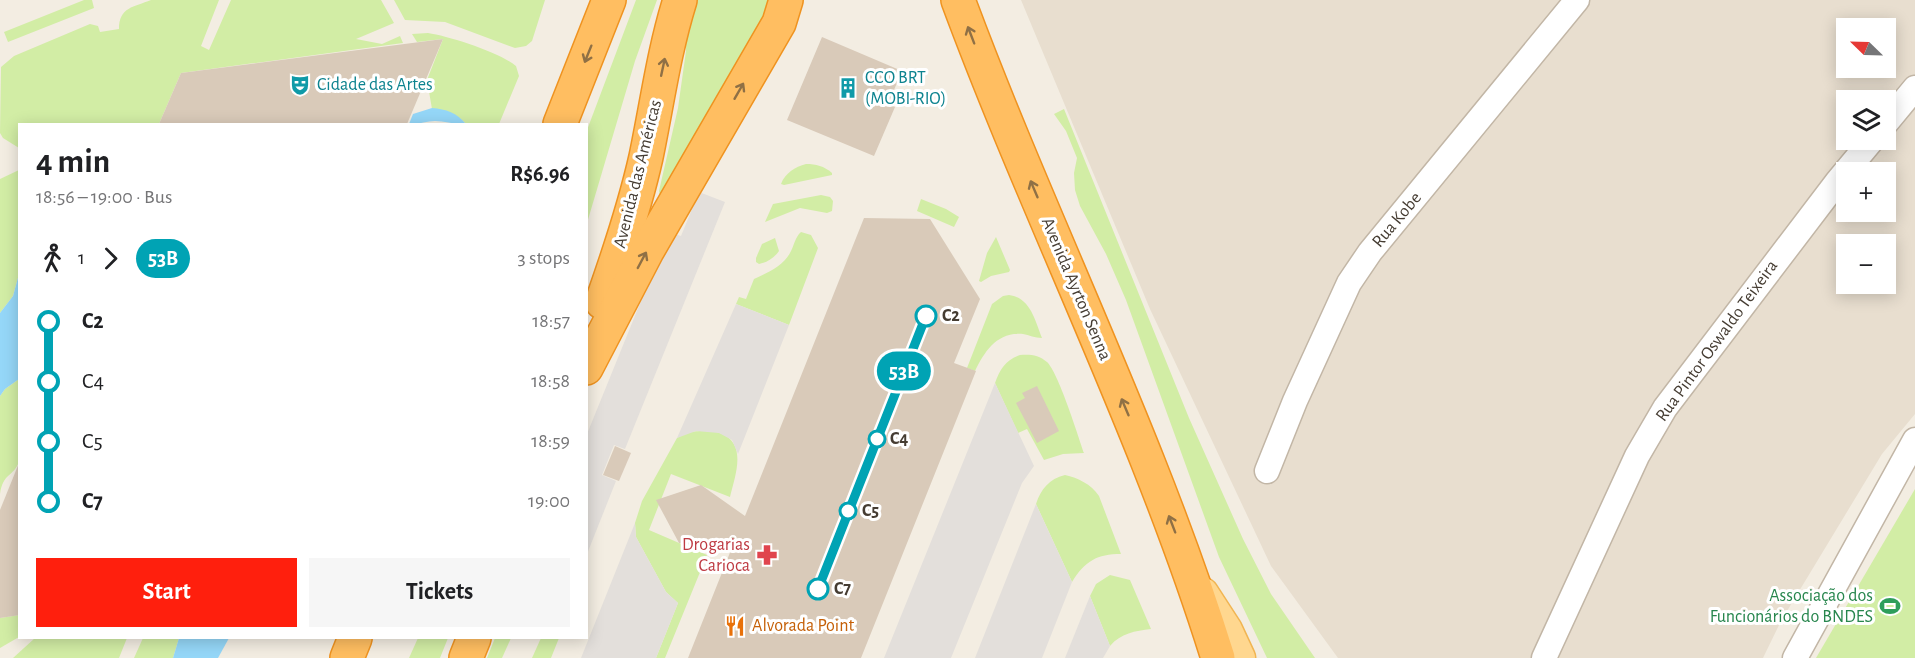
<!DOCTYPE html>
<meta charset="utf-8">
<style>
:root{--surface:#fff;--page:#f6f6f6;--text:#202124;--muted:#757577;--accent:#ff1f0d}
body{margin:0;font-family:"Alegreya Sans",sans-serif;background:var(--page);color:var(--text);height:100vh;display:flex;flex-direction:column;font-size:22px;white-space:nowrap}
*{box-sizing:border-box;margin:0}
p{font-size:20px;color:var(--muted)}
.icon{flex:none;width:33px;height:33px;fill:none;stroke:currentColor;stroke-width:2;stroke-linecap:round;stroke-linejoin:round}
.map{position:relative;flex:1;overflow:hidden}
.side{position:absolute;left:18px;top:123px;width:570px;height:516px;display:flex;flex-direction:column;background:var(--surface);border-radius:0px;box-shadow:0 3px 15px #0003}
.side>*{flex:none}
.badge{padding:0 12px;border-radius:20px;font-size:21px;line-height:39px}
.needle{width:39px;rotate:293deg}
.fabs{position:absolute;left:1836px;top:18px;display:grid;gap:12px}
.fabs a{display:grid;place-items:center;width:60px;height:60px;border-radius:0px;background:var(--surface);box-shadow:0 3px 15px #0003;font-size:30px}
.map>.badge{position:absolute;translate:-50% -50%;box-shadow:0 0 0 3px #fff}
.legs{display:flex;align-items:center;gap:9px;height:66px;padding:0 18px;font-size:20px}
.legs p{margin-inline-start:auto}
.headline{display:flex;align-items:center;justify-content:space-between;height:102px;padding:0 18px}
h1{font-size:33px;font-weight:600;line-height:45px}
.primary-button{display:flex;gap:12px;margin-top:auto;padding:12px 18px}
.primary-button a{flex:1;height:69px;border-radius:0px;background:var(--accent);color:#fff;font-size:24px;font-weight:600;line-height:69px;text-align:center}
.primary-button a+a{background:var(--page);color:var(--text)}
ul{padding:0 18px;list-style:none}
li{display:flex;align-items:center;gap:21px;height:60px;font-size:22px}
li i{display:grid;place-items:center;width:9px;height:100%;margin:0 8px;background:currentColor}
li i::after{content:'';width:15px;height:15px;margin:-8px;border:4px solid;border-radius:50%;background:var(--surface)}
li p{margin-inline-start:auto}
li:first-child i{background:linear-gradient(#0000 50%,currentColor 0)}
li:last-child i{background:linear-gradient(currentColor 50%,#0000 0)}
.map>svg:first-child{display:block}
.residential{fill:#e8decf;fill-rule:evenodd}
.green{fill:#d2eda5}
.parking{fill:#e3dfdb}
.water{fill:#95d7f8}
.building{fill:#d9cab9}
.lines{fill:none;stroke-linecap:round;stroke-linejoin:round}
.minor-casing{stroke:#c2b6a6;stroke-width:27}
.major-casing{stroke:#f1b552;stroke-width:33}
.highway-casing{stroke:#ef9320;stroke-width:36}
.minor{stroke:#fff;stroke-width:24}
.major{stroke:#ffd78f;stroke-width:30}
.highway{stroke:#ffbe61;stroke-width:33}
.oneway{stroke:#8f7045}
.line-1-casing{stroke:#fff;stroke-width:14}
.line-1{stroke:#00a3b4;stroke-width:9}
.stop-1-dot{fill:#fff;stroke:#00a3b4;stroke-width:3}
.labels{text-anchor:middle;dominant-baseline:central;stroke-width:6;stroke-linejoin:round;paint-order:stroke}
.culture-label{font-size:18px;fill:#0d838f;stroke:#fff;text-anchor:start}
.street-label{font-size:18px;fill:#453c32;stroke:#fff}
.stop-label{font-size:18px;font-weight:bold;fill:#453c32;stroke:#fff;text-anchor:start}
.health-label{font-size:18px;fill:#be3a42;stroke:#fff;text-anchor:end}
.leisure-label{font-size:18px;fill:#27864d;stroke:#fff;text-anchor:end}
.food-label{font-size:18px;fill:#c56008;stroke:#fff;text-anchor:start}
</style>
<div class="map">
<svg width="1915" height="658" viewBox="0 0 1915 658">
<rect width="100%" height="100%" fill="#f3ede2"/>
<path class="residential" d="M 1021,0 L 1915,0 L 1915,414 L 1882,454 L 1781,621 L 1763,658 L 1338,658 L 1271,566 L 1150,309 ZM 1846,28 L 1886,28 L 1886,68 L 1846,68 ZM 1846,100 L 1886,100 L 1886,140 L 1846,140 ZM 1846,172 L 1886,172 L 1886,212 L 1846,212 ZM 1846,244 L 1886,244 L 1886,284 L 1846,284 Z"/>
<g class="green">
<path d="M 84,0 L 92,0 L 94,8 L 8,42 L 4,32 Z"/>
<path d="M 151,0 L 219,0 L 201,46 L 209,50 L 231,0 L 381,0 L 394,23 L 356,39 L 382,44 L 400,36 L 403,43 L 181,73 L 159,124 L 20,124 L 19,148 L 3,138 L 0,133 L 1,67 L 14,56 L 90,24 L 98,26 L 100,32 L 119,29 C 119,7 134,7 151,0 Z"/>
<path d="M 394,0 L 545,0 L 532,41 L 526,46 L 515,48 L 445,22 L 405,20 Z"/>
<path d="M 636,0 L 657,0 L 635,61 L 587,223 L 587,130 Z"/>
<path d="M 696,0 L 780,0 L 660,197 L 659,191 L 678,108 L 686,51 L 686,33 Z"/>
<path d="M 428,33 C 449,36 501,53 516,66 L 519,76 L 499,124 L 466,124 C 456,113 446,111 432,109 L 427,80 L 443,39 L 417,42 L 412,34 Z"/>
<path d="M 1064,109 L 1189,418 L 1243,539 L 1271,594 L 1315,658 L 1267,658 L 1219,557 L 1126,300 L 1106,254 L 1080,206 L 1075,190 L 1074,173 L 1077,158 L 1066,131 L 1054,114 Z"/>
<path d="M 806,164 C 816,164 824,166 832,173 L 832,175 L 784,185 L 781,184 C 785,173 795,167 806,164 Z"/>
<path d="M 19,170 L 19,274 L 13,296 L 0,313 L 0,179 Z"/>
<path d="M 821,195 L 830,197 L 833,201 L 832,211 L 827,213 L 800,208 L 765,222 L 773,204 Z"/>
<path d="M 921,199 L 946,209 L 959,217 L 954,227 L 917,211 Z"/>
<path d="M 801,232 L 811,235 L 818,248 L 789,325 L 736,304 L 739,297 L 746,299 L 754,279 C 767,273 783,266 790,253 C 794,246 795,237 801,232 Z"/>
<path d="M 996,237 L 1010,270 L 1009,272 L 991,276 L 981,282 L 979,281 L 987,253 Z"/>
<path d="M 775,238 L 779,251 C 774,258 768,262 759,264 L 756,262 L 756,258 L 762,244 Z"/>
<path d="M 1009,295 C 1031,298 1035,321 1042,338 C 1035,338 1029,335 1023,334 C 997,332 985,351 975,371 L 967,368 L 992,304 L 1003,296 Z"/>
<path d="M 1020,355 C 1030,354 1039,355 1047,362 C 1058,372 1078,435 1084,453 L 1063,454 L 1044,460 L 1027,429 L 1018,433 L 995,383 C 1000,369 1006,360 1020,355 Z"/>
<path d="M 19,379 L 19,462 C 13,477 3,473 0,494 L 0,396 L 5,389 Z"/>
<path d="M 700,431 C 707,431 714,431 720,433 C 748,443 735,476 730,497 L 671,474 L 649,530 L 707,555 L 665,658 L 656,658 L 678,603 L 666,592 L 636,537 L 635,523 L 642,501 L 677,438 L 688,432 Z"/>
<path d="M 1065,475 C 1078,478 1091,484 1099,496 L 1121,554 C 1097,554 1085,561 1072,582 L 1036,504 C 1041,489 1049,479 1065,475 Z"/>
<path d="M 1915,489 L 1915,658 L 1816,658 Z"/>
<path d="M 1110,575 L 1130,580 L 1151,629 C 1135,631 1121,633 1110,646 L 1090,596 L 1096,584 Z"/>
<path d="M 19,615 L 19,637 L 0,648 L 0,618 Z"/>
<path d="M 35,638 L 127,638 L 119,658 L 13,658 Z"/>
<path d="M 143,638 L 179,638 L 173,658 L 134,658 Z"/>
<path d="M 418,638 L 448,638 L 440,658 L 409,658 Z"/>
<path d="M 495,638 L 511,638 L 502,658 L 487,658 Z"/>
<path d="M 541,638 L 559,638 L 551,658 L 532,658 Z"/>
</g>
<g class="parking">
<path d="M 699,192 L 725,202 L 625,449 L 614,445 L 602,475 L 616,481 L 587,554 L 587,434 L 669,232 L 681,236 Z"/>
<path d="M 736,304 L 789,325 L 738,454 L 732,440 L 719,433 L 696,431 L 677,438 Z"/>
<path d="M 995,383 L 1034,466 L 1022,483 L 951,658 L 884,658 Z"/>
<path d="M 1036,504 L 1072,582 L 1042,658 L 975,658 Z"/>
<path d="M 635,523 L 636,537 L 666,592 L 678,603 L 656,658 L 581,658 Z"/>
<path d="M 1090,596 L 1110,646 L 1103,658 L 1065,658 Z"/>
</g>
<g class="water">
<path d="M 432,108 C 446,109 457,113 466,124 C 455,125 445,121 435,121 C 426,121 418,125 409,124 L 413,114 Z"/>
<path d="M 19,274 L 19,379 L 5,389 L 0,396 L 0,313 L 13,296 Z"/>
<path d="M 179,638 L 229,638 L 218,658 L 173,658 Z"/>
</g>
<g class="building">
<path d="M 822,37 L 902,71 L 888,104 L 895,107 L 874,156 L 787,120 Z"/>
<path d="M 443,39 L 407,124 L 159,124 L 181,73 Z"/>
<path d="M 864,218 L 930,219 L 980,299 L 954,363 L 976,371 L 861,658 L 688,658 L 731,550 L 679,543 L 656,500 L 701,485 L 745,516 Z"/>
<path d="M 1037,386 L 1059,431 L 1037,443 L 1016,403 L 1025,398 L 1022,393 Z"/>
<path d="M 615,446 L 631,453 L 619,481 L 603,475 Z"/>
<path d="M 19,463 L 20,615 L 0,618 L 0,510 Z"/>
</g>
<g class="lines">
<g class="minor-casing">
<g id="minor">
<path d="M 1886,123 L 1915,88"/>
<path d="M 1267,471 L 1295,401 L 1349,283 L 1370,252 L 1577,0"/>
<path d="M 1544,658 L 1637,456 L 1665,408 L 1837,182 L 1872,140"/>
<path d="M 1795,658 L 1915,440"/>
</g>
</g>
<g class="major-casing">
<path id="major" d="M 1203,593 L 1227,630 L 1240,658"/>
</g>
<g class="highway-casing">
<g id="highway">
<path d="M 958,0 C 1040,221 1148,433 1218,658"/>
<path d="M 560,124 L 609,0"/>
<path d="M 602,302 C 619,254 635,206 646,157 C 657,104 664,51 680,0"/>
<path d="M 586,368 L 647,251 L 779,23 L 786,0"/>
<path d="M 347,658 L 355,638"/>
<path d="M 466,658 L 474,638"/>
</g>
</g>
<use href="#minor" class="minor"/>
<use href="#major" class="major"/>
<use href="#highway" class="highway"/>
</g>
<defs><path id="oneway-shaft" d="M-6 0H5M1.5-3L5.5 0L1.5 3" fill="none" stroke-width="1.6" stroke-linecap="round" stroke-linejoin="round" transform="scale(1.5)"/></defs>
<g class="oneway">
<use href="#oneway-shaft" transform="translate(971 35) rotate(-111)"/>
<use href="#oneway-shaft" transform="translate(588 54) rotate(112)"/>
<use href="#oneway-shaft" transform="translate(663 67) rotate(-78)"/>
<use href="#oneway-shaft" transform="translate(739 91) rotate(-60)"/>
<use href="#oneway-shaft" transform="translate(1034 189) rotate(-113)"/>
<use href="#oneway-shaft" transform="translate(642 260) rotate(-62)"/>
<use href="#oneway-shaft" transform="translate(1125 407) rotate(-113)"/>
<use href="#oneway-shaft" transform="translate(1172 524) rotate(-111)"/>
</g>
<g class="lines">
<g class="line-1-casing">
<path id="line-1" d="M 818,589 L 926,316"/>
</g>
<use href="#line-1" class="line-1"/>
</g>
<defs>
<g id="theatre-bare" transform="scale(1.62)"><path d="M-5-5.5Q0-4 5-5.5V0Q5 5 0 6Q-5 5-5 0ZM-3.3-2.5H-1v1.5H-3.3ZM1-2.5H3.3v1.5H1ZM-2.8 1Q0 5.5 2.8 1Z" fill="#0f9aa8" stroke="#fff" stroke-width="2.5" paint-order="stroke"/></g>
<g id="building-bare" transform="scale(1.62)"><path d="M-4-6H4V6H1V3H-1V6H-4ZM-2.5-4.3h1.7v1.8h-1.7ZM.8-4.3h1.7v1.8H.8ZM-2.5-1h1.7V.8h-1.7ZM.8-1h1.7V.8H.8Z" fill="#0f9aa8" stroke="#fff" stroke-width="2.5" paint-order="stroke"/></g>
<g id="pharmacy-bare" transform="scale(1.62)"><path d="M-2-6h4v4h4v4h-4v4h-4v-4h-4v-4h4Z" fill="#e0444e" stroke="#fff" stroke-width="2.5" paint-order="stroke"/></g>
<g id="stadium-bare" transform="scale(1.62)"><path d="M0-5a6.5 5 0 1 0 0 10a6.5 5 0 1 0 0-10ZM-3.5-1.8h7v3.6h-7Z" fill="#2e9e5b" stroke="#fff" stroke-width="2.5" paint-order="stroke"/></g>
<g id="restaurant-bare" transform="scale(1.62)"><path d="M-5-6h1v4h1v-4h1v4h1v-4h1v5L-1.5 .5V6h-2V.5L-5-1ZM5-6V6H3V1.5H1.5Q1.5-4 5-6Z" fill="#e8710a" stroke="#fff" stroke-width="2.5" paint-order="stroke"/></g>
</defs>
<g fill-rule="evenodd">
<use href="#theatre-bare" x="300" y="85"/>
<use href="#building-bare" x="848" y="88"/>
<use href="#pharmacy-bare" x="767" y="555"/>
<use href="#stadium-bare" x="1890" y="606"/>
<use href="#restaurant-bare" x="735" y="626"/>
</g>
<g class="stop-1-dot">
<circle cx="926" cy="316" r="10"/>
<circle cx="877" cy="439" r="8"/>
<circle cx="848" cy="511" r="8"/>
<circle cx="818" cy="589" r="10"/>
</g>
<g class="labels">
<g class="culture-label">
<text x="865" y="78">CCO BRT<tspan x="865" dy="21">(MOBI-RIO)</tspan></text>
<text x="317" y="85">Cidade das Artes</text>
</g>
<g class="street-label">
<text transform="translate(638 174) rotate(-76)">Avenida das Américas</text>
<text transform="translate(1397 220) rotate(-50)">Rua Kobe</text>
<text transform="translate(1076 289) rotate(67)">Avenida Ayrton Senna</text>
<text transform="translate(1717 341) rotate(-54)">Rua Pintor Oswaldo Teixeira</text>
</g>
<g class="stop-label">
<text x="942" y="316">C2</text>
<text x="890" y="439">C4</text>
<text x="862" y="511">C5</text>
<text x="834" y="589">C7</text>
</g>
<g class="health-label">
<text x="750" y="545">Drogarias<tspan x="750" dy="21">Carioca</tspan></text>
</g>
<g class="leisure-label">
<text x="1873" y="596">Associação dos<tspan x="1873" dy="21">Funcionários do BNDES</tspan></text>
</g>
<g class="food-label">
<text x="752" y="626">Alvorada Point</text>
</g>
</g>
</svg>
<div class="fabs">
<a><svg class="needle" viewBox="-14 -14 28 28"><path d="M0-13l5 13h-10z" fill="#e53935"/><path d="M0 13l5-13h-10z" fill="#757577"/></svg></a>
<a><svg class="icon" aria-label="layers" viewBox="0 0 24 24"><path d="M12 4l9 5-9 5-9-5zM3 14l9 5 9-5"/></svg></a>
<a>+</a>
<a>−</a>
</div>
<b class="badge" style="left:904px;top:371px;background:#00a3b4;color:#fff">53B</b>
<section class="side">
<div class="headline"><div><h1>4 min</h1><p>18:56 – 19:00 · Bus</p></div><b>R$6.96</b></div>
<div class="legs"><svg class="icon" aria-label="walk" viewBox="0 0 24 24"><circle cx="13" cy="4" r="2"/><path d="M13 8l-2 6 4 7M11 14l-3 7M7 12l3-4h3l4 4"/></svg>1<svg class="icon" aria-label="forward" viewBox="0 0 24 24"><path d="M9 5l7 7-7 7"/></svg><b class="badge" style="background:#00a3b4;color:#fff">53B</b><p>3 stops</p></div>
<ul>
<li><i style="color:#00a3b4"></i><b>C2</b><p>18:57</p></li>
<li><i style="color:#00a3b4"></i><span>C4</span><p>18:58</p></li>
<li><i style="color:#00a3b4"></i><span>C5</span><p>18:59</p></li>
<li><i style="color:#00a3b4"></i><b>C7</b><p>19:00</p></li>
</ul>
<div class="primary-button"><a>Start</a><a>Tickets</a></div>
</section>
</div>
